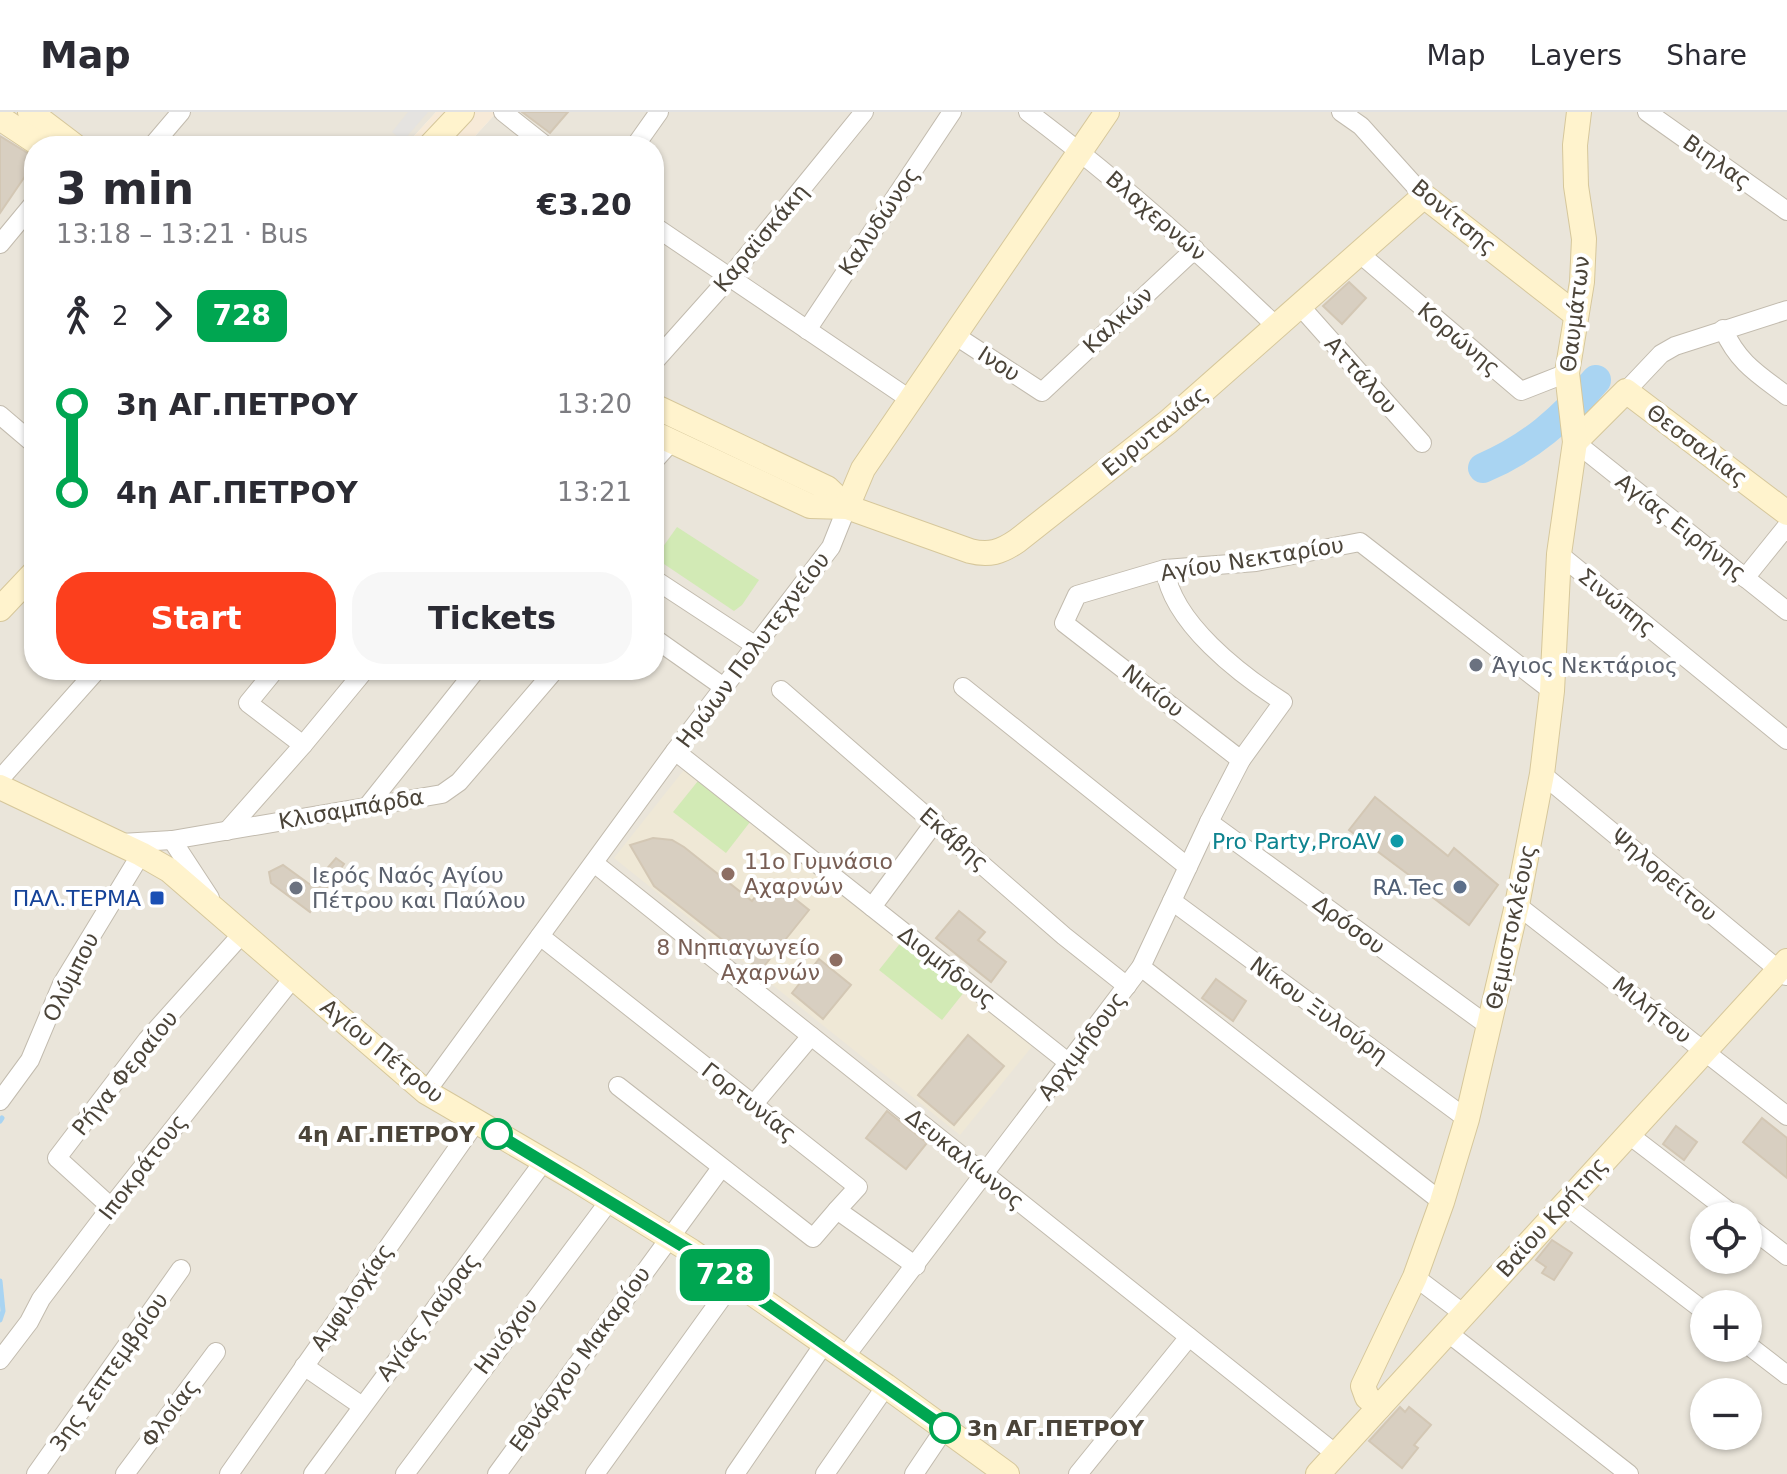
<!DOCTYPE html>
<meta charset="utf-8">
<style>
:root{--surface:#fff;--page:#f7f7f7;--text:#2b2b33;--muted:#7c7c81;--line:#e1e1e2;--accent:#fc3f1d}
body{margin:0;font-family:"DejaVu Sans",sans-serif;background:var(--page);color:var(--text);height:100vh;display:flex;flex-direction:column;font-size:30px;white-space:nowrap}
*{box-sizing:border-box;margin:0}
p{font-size:26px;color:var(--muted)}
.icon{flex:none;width:44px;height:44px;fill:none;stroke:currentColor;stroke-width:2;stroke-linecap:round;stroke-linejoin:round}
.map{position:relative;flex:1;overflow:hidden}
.details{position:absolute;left:24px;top:24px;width:640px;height:544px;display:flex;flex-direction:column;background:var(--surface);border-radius:32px;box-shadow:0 2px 6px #0004}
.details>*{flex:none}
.badge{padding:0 16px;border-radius:12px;font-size:28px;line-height:52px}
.controls{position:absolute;left:1690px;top:1090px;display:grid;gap:16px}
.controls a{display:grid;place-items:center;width:72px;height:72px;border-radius:50%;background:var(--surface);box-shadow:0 2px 6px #0004;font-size:40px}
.map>.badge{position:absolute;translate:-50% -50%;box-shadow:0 0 0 4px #fff}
.legs{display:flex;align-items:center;gap:12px;height:88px;padding:0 32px;font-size:26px}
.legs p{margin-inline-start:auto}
.headline{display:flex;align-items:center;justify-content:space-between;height:136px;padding:0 32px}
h1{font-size:44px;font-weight:800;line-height:60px}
.action{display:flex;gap:16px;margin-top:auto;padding:16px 32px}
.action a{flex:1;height:92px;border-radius:32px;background:var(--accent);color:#fff;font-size:32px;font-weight:800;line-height:92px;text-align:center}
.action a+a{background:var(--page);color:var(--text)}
ul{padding:0 32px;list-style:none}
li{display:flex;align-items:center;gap:28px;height:88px;font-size:30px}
li i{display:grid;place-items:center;width:12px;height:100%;margin:0 10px;background:currentColor}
li i::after{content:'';width:20px;height:20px;margin:-10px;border:6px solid;border-radius:50%;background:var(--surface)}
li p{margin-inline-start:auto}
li:first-child i{background:linear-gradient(#0000 50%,currentColor 0)}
li:last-child i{background:linear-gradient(currentColor 50%,#0000 0)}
header{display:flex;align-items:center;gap:48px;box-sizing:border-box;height:112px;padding:0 40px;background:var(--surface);border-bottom:2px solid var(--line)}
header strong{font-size:38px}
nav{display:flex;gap:44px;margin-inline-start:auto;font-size:28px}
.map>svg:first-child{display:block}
.residential{fill:#eae5da;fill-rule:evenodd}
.commercial{fill:#f7ead8}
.education{fill:#efe8d6}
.green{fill:#d2eab5}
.parking{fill:#e5e3e0}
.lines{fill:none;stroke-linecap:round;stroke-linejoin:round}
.stream{stroke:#a9d4f2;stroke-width:5}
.river{stroke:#a9d4f2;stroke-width:30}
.building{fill:#d8cfc1;stroke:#d3c7b4;stroke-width:2}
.street-casing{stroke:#c2bbae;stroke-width:20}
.secondary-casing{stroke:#d6c79b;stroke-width:26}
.street{stroke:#fff;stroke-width:18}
.secondary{stroke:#fff3cd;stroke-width:24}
.line-1-casing{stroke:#fff;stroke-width:18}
.line-1{stroke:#00a651;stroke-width:12}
.worship-dot{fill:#6b7280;stroke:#fff;stroke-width:3}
.culture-dot{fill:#0f9aa8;stroke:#fff;stroke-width:3}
.education-dot{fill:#8d6e63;stroke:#fff;stroke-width:3}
.service-dot{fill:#5c6f8a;stroke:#fff;stroke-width:3}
.transit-dot{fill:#1a4fb4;stroke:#fff;stroke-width:3}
.stop-1-dot{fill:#fff;stroke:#00a651;stroke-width:4}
.labels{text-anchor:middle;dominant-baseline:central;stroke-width:8;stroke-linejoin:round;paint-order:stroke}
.street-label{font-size:22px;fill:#4b4439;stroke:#fff}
.worship-label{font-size:22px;fill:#5b616d;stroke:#fff;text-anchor:start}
.culture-label{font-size:22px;fill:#0d838f;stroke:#fff;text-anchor:end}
.education-label{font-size:22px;fill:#785e54;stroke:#fff;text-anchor:start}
.service-label{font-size:22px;fill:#4e5e75;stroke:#fff;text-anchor:end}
.transit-label{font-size:22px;fill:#164399;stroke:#fff;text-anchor:end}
.stop-label{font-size:22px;font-weight:bold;fill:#4b4439;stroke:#fff;text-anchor:end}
</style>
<header>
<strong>Map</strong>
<nav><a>Map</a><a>Layers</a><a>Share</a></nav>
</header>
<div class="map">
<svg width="1787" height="1362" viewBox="0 0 1787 1362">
<rect width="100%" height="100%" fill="#f6f3ec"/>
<path class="residential" d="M 0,0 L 436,0 L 405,34 L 34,34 L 34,558 L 654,558 L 654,34 L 466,34 L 497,0 L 1787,0 L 1787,1362 L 0,1362 ZM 1704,1104 L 1748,1104 L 1748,1148 L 1704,1148 ZM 1704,1192 L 1748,1192 L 1748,1236 L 1704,1236 ZM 1704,1280 L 1748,1280 L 1748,1324 L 1704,1324 Z"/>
<path class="commercial" d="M 436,0 L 497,0 L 466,34 L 405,34 Z"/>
<path class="education" d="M 687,654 L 1034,932 L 960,1023 L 614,746 Z"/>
<g class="green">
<path d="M 677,415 L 759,468 L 742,493 L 734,499 L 655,446 Z"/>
<path d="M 698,669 L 750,710 L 726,741 L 673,700 Z"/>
<path d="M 902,829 L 965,879 L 942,908 L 879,858 Z"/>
</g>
<path class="parking" d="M 408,0 L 428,0 L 403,29 L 392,20 Z"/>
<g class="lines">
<g class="stream">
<path d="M 0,1009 L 2,1006"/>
<path d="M 0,1169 L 3,1199 L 0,1208"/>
</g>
<path class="river" d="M 1483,356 C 1530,336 1563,307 1596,268"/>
</g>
<g class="building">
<path d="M 522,0 L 568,0 L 550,21 Z"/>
<path d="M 0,24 L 34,45 L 34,51 L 0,101 Z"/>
<path d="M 1349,170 L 1366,186 L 1342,212 L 1323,194 Z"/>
<path d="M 1375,685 L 1448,744 L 1454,736 L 1498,773 L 1469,813 L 1423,778 L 1425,775 L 1349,718 Z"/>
<path d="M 653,726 L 672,728 L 684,735 L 752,789 L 770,767 L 809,798 L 761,858 L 654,774 L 630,733 Z"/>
<path d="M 336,746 L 344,752 L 310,800 L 271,771 L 269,760 L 283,753 L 312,774 Z"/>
<path d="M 959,799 L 985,820 L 978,828 L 1006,850 L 991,870 L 936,826 Z"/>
<path d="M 819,847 L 851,873 L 823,907 L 792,881 Z"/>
<path d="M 1216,867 L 1246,889 L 1233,909 L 1202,886 Z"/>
<path d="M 968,923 L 1004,954 L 954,1013 L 918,983 Z"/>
<path d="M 887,999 L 927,1031 L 906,1057 L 866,1026 Z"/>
<path d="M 1762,1006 L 1787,1026 L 1787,1066 L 1743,1030 Z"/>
<path d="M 1676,1014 L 1697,1030 L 1684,1048 L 1663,1032 Z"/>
<path d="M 1552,1128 L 1572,1141 L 1554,1168 L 1542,1161 L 1546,1155 L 1536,1148 Z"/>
<path d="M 1400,1295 L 1405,1300 L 1409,1295 L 1431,1313 L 1414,1333 L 1418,1336 L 1402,1356 L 1369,1329 Z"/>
</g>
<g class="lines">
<g class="street-casing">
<g id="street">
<path d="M 503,0 L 546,34"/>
<path d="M 1028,0 C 1116,66 1198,139 1277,215"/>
<path d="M 1341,0 L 1361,14 L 1424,84"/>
<path d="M 1647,0 L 1787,99"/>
<path d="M 152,34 L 181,0"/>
<path d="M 635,34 L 659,0"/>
<path d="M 654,114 L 911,288"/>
<path d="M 0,132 L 34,91"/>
<path d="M 1360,142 L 1521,279 L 1567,261"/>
<path d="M 1301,195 L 1422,331"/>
<path d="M 1723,217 C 1739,252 1758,262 1787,284"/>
<path d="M 807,218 L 952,0"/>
<path d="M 956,224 L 1042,280 L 1195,137"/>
<path d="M 654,250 L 729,166 L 864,0"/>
<path d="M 1626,279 L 1661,242 L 1675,234 L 1787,198"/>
<path d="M 0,303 L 34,332"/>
<path d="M 1575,330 L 1787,499"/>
<path d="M 654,349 L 672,329"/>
<path d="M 1559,442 L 1787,628"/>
<path d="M 1745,466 L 1787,414"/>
<path d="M 654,467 L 756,534"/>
<path d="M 654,526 L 725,576"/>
<path d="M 275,558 L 248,591 L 303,633"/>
<path d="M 963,575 L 1188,755"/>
<path d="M 781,578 L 1064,824 L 1127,874"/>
<path d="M 675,639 L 1069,951"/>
<path d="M 1241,648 L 1064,511 L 1077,483 L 1165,457 L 1256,450 L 1360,430 L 1552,579"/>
<path d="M 1542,662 L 1786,864"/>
<path d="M 0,667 L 97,558"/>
<path d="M 366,696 L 476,558"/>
<path d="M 1209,710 L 1490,915"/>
<path d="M 227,719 L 303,633 L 365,558"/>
<path d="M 172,728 L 210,786"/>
<path d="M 121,731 L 172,728 L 442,682 L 459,670 L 555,558"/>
<path d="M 594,751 L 1336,1342"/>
<path d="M 1172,789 L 1467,1007"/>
<path d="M 1517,793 L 1787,1004"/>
<path d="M 872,795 L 935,710"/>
<path d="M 540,824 L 858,1075 L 837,1098 L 916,1154"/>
<path d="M 1141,855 L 1442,1090"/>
<path d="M 618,974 L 813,1126 L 837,1098"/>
<path d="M 426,980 L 675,639 L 831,435 L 847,395"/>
<path d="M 0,989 L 30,948 L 62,872 L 141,742"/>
<path d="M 753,993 L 811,924"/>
<path d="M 1628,1022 L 1735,1104"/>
<path d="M 1564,1092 L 1704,1199"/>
<path d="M 111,1095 L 57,1046 L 147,928 L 242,822 L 235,814"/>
<path d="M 1748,1114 L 1787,1144"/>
<path d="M 1415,1165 L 1464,1202"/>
<path d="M 1447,1220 L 1629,1362"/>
<path d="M 1748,1233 L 1787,1263"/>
<path d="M 844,1246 L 1141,855 L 1209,710 L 1241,648 L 1283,590 C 1241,563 1172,511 1165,457"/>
<path d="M 0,1248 L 29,1210 L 41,1187 L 111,1095 L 293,866"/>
<path d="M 304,1254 L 362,1294"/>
<path d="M 36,1362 L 181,1157"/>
<path d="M 125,1362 L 216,1240"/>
<path d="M 229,1362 L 476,1010"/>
<path d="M 313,1362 L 544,1049"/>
<path d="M 405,1362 L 610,1088"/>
<path d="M 497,1362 L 721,1056"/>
<path d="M 595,1362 L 734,1169"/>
<path d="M 735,1362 L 824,1232"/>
<path d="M 825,1362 L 886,1274"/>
<path d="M 914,1362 L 945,1316"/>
<path d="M 1078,1362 L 1189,1225"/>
</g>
</g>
<g class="secondary-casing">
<g id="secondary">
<path d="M 30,0 L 75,34"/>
<path d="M 0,6 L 36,30 L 61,34"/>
<path d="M 430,34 L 462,0"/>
<path d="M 654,294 L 827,376 L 847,395"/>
<path d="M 654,321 L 810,394 L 847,395 L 970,439 C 989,444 1001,440 1017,429 L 1168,310 L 1424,84 L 1575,202"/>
<path d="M 1575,330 L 1626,279 L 1787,401"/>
<path d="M 847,395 L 863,357 L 1107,0"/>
<path d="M 0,497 L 34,461"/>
<path d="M 0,675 L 141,742 L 169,758 L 426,980 L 575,1067 L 691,1139 L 886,1274 L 1007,1362"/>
<path d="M 1379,1295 L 1367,1285 L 1363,1274 L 1415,1165 L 1442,1090 L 1467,1007 L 1517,793 L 1542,662 L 1552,579 L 1559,442 L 1575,330 L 1567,261 L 1582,170 L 1584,127 L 1576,74 L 1575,33 L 1579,0"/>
<path d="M 1318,1362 L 1787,849"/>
</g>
</g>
<use href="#street" class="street"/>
<use href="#secondary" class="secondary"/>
</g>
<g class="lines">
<g class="line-1-casing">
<path id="line-1" d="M 497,1022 L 691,1139 L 945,1316"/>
</g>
<use href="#line-1" class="line-1"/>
</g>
<g class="worship-dot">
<circle cx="1476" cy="553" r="8"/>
<circle cx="296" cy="776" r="8"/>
</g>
<circle class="culture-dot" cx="1397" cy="729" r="8"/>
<g class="education-dot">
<circle cx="728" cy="762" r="8"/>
<circle cx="836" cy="848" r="8"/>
</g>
<circle class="service-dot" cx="1460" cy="775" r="8"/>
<rect class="transit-dot" x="149" y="778" width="16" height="16" rx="4"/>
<g class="stop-1-dot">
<circle cx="497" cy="1022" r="14"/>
<circle cx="945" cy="1316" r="14"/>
</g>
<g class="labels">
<g class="street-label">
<text transform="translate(1717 50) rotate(35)">Βιηλας</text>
<text transform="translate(1156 104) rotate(41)">Βλαχερνών</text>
<text transform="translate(1454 105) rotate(40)">Βονίτσης</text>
<text transform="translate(879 109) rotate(-56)">Καλυδώνος</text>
<text transform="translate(761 126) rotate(-50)">Καραϊσκάκη</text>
<text transform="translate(1575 202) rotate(-83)">Θαυμάτων</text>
<text transform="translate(1118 208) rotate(-43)">Καλκών</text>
<text transform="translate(1459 227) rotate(40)">Κορώνης</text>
<text transform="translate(999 252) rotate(33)">Ινου</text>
<text transform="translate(1361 263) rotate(48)">Αττάλου</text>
<text transform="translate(1155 319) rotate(-39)">Ευρυτανίας</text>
<text transform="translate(1697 333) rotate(37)">Θεσσαλίας</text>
<text transform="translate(1681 415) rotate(38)">Αγίας Ειρήνης</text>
<text transform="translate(1252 447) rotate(-9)">Αγίου Νεκταρίου</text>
<text transform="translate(1617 490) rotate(39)">Σινώπης</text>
<text transform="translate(753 538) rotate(-53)">Ηρώων Πολυτεχνείου</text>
<text transform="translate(1153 579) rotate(38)">Νικίου</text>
<text transform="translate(351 697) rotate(-10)">Κλισαμπάρδα</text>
<text transform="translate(954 727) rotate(41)">Εκάβης</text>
<text transform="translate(1664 763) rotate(40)">Ψηλορείτου</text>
<text transform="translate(1349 813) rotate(36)">Δρόσου</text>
<text transform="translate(1511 815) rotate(-78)">Θεμιστοκλέους</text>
<text transform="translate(947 855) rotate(38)">Διομήδους</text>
<text transform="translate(71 865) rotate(-63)">Ολύμπου</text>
<text transform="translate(1319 898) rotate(36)">Νίκου Ξυλούρη</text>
<text transform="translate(1652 898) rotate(38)">Μιλήτου</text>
<text transform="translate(1082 934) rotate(-53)">Αρχιμήδους</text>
<text transform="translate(382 939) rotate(39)">Αγίου Πέτρου</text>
<text transform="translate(125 961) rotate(-51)">Ρήγα Φεραίου</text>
<text transform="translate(749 990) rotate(38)">Γορτυνίας</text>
<text transform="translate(965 1047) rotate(39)">Δευκαλίωνος</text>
<text transform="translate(143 1055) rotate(-52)">Ιποκράτους</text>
<text transform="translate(1552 1105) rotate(-48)">Βαϊου Κρήτης</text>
<text transform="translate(352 1185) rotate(-55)">Αμφιλοχίας</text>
<text transform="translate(428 1205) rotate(-53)">Αγίας Λαύρας</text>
<text transform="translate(506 1224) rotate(-53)">Ηνιόχου</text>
<text transform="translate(580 1247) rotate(-54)">Εθνάρχου Μακαρίου</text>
<text transform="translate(109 1260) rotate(-55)">3ης Σεπτεμβρίου</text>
<text transform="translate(170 1301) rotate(-53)">Φλοίας</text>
</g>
<g class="worship-label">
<text x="1492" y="553">Άγιος Νεκτάριος</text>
<text x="312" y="763">Ιερός Ναός Αγίου<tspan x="312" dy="25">Πέτρου και Παύλου</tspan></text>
</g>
<g class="culture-label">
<text x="1381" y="729">Pro Party,ProAV</text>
</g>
<g class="education-label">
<text x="744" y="749">11ο Γυμνάσιο<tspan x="744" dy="25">Αχαρνών</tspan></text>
<text x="820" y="835" text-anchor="end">8 Νηπιαγωγείο<tspan x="820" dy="25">Αχαρνών</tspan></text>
</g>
<g class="service-label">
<text x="1444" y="775">RA.Tec</text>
</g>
<g class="transit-label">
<text x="141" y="786">ΠΑΛ.ΤΕΡΜΑ</text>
</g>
<g class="stop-label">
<text x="475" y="1022">4η ΑΓ.ΠΕΤΡΟΥ</text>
<text x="967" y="1316" text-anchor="start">3η ΑΓ.ΠΕΤΡΟΥ</text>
</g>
</g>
</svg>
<div class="controls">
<a><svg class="icon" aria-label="locate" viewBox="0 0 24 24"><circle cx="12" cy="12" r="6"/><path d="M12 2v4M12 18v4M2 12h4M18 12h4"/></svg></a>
<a>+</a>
<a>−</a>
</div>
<b class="badge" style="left:725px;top:1163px;background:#00a651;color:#fff">728</b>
<section class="details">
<div class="headline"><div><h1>3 min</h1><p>13:18 – 13:21 · Bus</p></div><b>€3.20</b></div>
<div class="legs"><svg class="icon" aria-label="walk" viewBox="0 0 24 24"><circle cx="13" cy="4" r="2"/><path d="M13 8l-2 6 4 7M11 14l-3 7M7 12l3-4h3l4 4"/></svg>2<svg class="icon" aria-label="forward" viewBox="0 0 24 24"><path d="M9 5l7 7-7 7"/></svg><b class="badge" style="background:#00a651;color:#fff">728</b></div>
<ul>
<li><i style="color:#00a651"></i><b>3η ΑΓ.ΠΕΤΡΟΥ</b><p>13:20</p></li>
<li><i style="color:#00a651"></i><b>4η ΑΓ.ΠΕΤΡΟΥ</b><p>13:21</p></li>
</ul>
<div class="action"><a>Start</a><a>Tickets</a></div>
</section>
</div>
